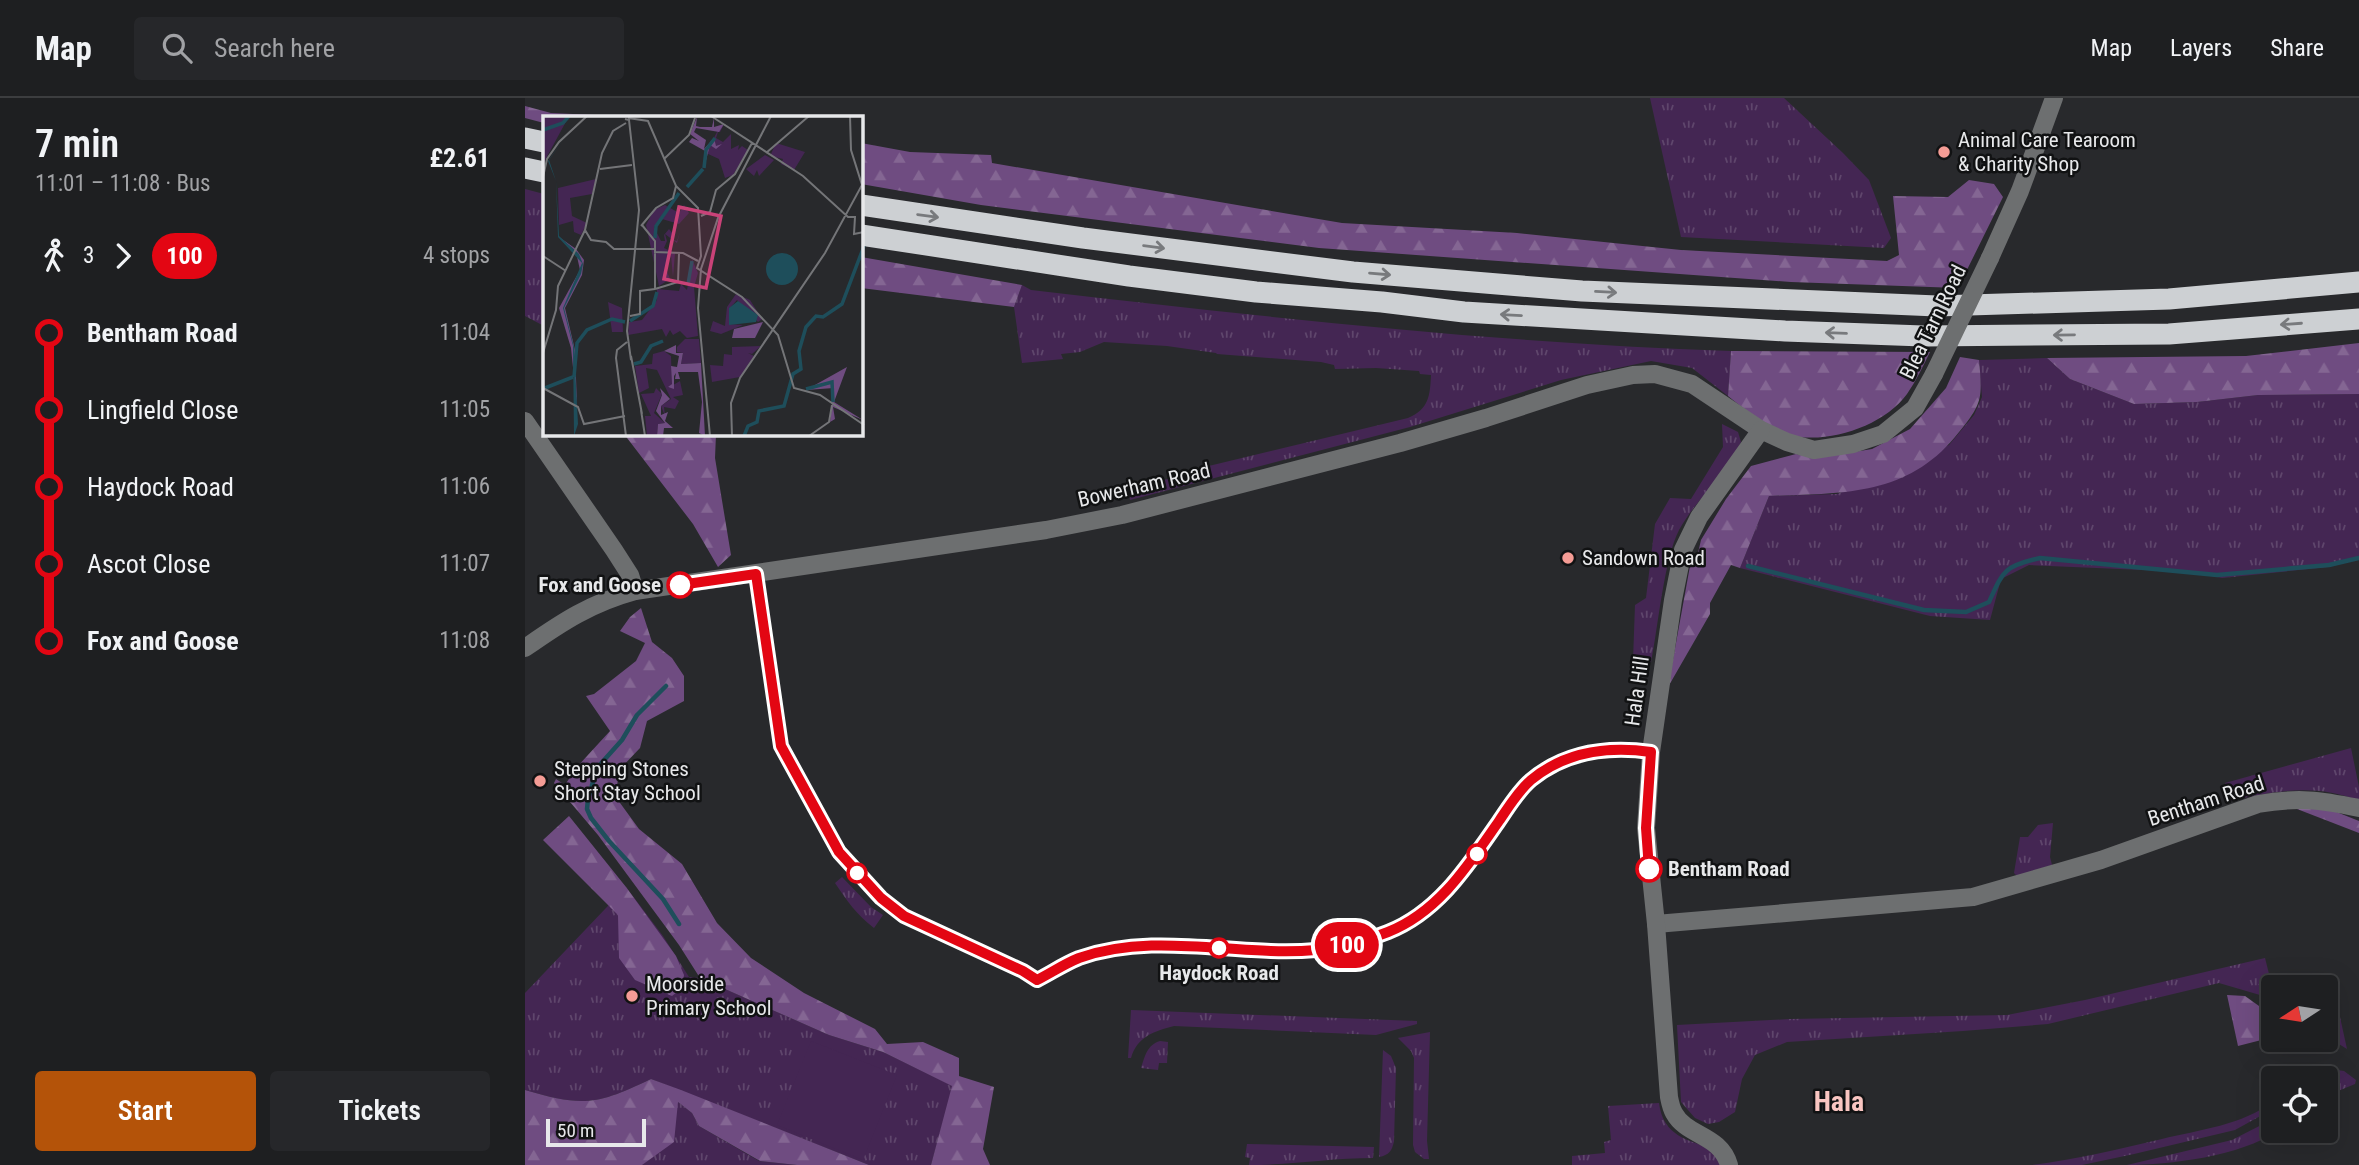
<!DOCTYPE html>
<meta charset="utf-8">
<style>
:root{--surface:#1e1f21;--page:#26272a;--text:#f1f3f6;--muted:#a1a2a5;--line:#3c3d3f;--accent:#b45309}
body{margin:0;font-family:"Roboto Condensed",sans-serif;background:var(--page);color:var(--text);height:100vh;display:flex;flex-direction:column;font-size:26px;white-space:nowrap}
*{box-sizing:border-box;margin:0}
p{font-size:23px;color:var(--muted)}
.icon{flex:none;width:38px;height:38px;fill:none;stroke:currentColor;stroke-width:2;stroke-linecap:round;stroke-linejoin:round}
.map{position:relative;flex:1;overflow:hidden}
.panel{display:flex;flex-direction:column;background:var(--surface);width:525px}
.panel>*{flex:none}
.badge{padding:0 14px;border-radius:23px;font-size:24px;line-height:46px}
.needle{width:46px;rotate:258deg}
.tools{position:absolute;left:1736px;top:877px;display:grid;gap:14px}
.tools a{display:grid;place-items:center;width:77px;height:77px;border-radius:7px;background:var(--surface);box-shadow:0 7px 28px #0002,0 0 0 2px var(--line);font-size:35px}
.scale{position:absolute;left:21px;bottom:18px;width:100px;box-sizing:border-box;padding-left:7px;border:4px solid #e7e8ea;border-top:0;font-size:19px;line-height:24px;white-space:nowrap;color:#e7e8ea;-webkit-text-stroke:5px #111213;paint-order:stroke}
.map>.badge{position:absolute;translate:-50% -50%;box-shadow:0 0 0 4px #fff}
.legs{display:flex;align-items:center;gap:10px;height:77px;padding:0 35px;font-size:23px}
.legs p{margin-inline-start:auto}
.overview{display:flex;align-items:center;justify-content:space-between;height:119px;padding:0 35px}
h1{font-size:38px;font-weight:600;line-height:52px}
.cta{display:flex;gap:14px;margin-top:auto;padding:14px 35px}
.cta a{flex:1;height:80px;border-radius:7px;background:var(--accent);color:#fff;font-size:28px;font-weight:600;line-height:80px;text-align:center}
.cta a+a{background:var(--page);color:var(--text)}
ul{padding:0 35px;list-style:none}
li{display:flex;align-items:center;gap:24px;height:77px;font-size:26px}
li i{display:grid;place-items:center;width:10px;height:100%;margin:0 9px;background:currentColor}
li i::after{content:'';width:18px;height:18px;margin:-9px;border:5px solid;border-radius:50%;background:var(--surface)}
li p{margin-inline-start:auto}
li:first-child i{background:linear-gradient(#0000 50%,currentColor 0)}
li:last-child i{background:linear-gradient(currentColor 50%,#0000 0)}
header{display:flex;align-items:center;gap:42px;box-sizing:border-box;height:98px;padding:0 35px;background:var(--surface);border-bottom:2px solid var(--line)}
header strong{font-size:33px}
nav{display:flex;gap:38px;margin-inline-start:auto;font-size:24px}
.search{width:490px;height:63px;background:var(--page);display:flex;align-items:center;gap:18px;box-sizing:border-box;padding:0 24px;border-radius:7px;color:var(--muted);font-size:26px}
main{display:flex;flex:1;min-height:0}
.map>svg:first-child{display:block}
.grass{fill:url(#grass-tufts)}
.forest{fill:url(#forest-firs)}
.pitch{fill:#442653}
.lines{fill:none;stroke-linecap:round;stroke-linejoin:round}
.stream{stroke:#1e4e5b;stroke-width:4.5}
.minor{stroke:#6d6f70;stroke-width:18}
.highway{stroke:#cdd0d3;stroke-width:21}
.minor-bridge{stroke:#6d6f70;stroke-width:18}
.oneway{stroke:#787a7d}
.line-1-casing{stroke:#fff;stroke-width:16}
.line-1{stroke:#e30613;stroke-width:10}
.poi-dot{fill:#f59c95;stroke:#111213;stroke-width:2.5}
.stop-1-dot{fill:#fff;stroke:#e30613;stroke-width:3.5}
.labels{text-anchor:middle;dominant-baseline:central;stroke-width:5;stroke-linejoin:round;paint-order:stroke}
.poi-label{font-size:21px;fill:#e7e8ea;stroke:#111213;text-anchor:start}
.street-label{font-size:21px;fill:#e7e8ea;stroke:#111213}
.stop-label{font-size:21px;font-weight:bold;fill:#e7e8ea;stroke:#111213;text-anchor:end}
.district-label{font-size:28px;font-weight:bold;fill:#f9c5c1;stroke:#111213}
.inset-river{fill:none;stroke:#1e4e5b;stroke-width:3.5}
.inset-road{fill:none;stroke:#747578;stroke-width:2}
.view{fill:#c94278;fill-opacity:0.15;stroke:#c94278;stroke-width:3.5}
.inset-edge{fill:none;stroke:#e7e8ea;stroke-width:3.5}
</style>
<header>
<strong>Map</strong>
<div class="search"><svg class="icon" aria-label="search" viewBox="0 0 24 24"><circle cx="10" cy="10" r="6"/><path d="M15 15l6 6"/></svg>Search here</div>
<nav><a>Map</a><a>Layers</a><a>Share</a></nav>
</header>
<main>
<section class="panel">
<div class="overview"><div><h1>7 min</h1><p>11:01 – 11:08 · Bus</p></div><b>£2.61</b></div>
<div class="legs"><svg class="icon" aria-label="walk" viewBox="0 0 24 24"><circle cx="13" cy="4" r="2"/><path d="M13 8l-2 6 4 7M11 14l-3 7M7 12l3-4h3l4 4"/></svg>3<svg class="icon" aria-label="forward" viewBox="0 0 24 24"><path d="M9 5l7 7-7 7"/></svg><b class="badge" style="background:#e30613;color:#fff">100</b><p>4 stops</p></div>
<ul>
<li><i style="color:#e30613"></i><b>Bentham Road</b><p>11:04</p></li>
<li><i style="color:#e30613"></i><span>Lingfield Close</span><p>11:05</p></li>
<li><i style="color:#e30613"></i><span>Haydock Road</span><p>11:06</p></li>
<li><i style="color:#e30613"></i><span>Ascot Close</span><p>11:07</p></li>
<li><i style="color:#e30613"></i><b>Fox and Goose</b><p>11:08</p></li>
</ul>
<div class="cta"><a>Start</a><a>Tickets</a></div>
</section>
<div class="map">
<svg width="1834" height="1067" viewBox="0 0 1834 1067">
<defs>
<pattern id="grass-tufts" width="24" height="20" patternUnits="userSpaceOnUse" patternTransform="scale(1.75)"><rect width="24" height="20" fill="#442653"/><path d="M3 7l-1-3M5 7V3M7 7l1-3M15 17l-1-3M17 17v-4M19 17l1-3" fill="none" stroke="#5f466c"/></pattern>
<pattern id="forest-firs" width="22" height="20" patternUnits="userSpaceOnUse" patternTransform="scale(1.75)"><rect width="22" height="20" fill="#6f4c81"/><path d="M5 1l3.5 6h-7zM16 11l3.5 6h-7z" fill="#846693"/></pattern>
</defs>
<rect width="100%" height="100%" fill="#28292c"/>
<g class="grass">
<path d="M 1125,0 L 1259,0 L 1318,55 L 1344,82 L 1366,140 L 1359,150 L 1156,139 Z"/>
<path d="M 0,91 L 19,96 L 19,228 L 0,218 Z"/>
<path d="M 497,187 L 506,192 C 739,219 972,245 1206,253 L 1203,298 L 1167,270 L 1126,263 L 1036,282 L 885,329 L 605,402 L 604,393 L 608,390 L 662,376 L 663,373 L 883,320 C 904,311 905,298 906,277 L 895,276 L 894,273 L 851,270 L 810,271 L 809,267 L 796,264 L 692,256 L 691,255 L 642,248 L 579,244 L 555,254 L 536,256 L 538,261 L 497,265 L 489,209 Z"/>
<path d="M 1522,260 L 1545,281 L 1609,306 L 1672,304 L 1733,297 L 1834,296 L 1834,461 L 1803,469 L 1697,480 L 1666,474 L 1504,467 L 1476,481 L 1465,522 L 1405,518 L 1215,470 L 1244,398 L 1312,396 L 1424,347 L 1449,317 L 1457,299 L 1454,262 Z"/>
<path d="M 1197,326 L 1213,334 L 1216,344 C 1201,377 1172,400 1154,432 C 1139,461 1133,530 1126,564 L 1108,563 L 1110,507 L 1121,500 L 1130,426 L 1145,400 L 1166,401 L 1198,349 Z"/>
<path d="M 1826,650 L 1834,689 L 1834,703 C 1792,685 1748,693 1705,703 L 1700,685 Z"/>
<path d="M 1528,725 L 1525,759 L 1527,767 L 1492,778 L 1489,775 L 1495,739 L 1503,739 L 1513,727 Z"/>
<path d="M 317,779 L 346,809 L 358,817 L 349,830 C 332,817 322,803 310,785 Z"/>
<path d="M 101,789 L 138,838 L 164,879 L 175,880 L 304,937 L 358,954 L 428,988 L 406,1067 L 344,1067 L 126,981 C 72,1007 58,1009 0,992 L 0,895 Z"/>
<path d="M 1740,860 L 1748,892 L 1735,897 L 1694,885 L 1523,926 L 1438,933 L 1262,944 L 1230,957 L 1217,981 L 1210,1014 L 1194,1024 L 1183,1026 L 1170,1020 L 1156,1004 L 1152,927 L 1265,921 L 1482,917 L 1560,902 Z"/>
<path d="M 1813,910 L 1822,951 L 1801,938 L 1801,912 Z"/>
<path d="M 606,912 L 892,923 L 892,926 L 851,937 L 649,928 C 629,933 612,939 606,960 L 603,960 Z"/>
<path d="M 905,934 L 902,1043 L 904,1061 L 899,1061 L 890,1054 L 888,1047 L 889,960 L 886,953 L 873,940 Z"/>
<path d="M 635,943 L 643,944 L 642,965 L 634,965 L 633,972 L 616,970 C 620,958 622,947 635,943 Z"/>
<path d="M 858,952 L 866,958 L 871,970 L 869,1043 C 867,1053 864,1057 854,1059 Z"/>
<path d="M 1812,972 L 1819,973 L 1831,982 L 1830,986 L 1801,998 L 1801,980 L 1797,980 Z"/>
<path d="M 152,1003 L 167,1015 L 174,1028 L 234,1063 L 272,1067 L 117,1067 Z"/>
<path d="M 1748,1003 L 1748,1011 L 1710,1032 L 1609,1056 L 1557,1067 L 1506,1067 C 1550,1062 1594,1051 1637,1041 C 1673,1032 1719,1027 1748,1003 Z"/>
<path d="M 1134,1005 C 1138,1038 1162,1042 1191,1052 L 1198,1067 L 1047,1067 L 1047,1058 L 1080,1055 L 1079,1044 L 1086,1042 L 1083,1008 Z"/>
<path d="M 1748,1021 L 1748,1032 L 1751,1033 C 1718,1058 1643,1067 1602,1067 L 1707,1042 Z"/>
<path d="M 722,1046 L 849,1049 L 848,1060 C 806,1060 766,1067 724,1067 L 725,1060 L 720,1059 Z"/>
</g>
<g class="forest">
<path d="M 0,8 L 26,15 L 114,19 L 19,19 L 19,25 L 0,20 Z"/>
<path d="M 336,45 L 385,54 L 466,57 L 467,65 L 817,125 L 992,135 L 1156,152 L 1362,163 L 1374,157 L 1368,98 L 1423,99 L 1444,82 L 1469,86 L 1478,99 L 1433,190 L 1266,184 L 794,150 L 456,107 L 336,86 Z"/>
<path d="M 336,159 L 497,187 L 489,209 L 336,190 Z"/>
<path d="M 1834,245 L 1834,296 L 1733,297 L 1672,304 L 1609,306 L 1545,281 L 1522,260 L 1721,258 Z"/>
<path d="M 1206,253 L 1405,254 C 1398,268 1391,283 1382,296 C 1358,329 1299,348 1261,336 C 1239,330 1220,311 1203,298 Z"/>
<path d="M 1435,259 L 1454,262 C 1458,303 1457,306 1430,339 C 1380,399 1315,395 1244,398 L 1215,470 L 1206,467 L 1185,505 L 1185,516 L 1143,589 L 1165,468 L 1173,455 L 1176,442 L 1201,401 L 1226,368 L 1271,356 L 1292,360 L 1347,351 L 1385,331 L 1421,290 Z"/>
<path d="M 99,336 L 191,336 L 190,360 L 206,457 L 193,469 L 168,426 Z"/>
<path d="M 116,510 L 127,544 L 147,560 L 159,578 L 159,603 L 122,623 L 115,650 L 95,671 L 90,698 L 114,731 L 157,766 L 192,825 L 226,860 L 279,895 L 350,931 L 362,946 L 398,944 L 434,960 L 434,978 L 469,989 L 458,1051 L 465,1067 L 406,1067 L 427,988 L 358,954 L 304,937 L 175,880 L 154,847 L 73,737 L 29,685 L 31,681 L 40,687 L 51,670 L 85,633 L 61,598 L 69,596 L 111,563 L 120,545 L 95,533 L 105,519 Z"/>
<path d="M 1784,710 L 1809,713 L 1834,723 L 1834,735 L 1772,711 Z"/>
<path d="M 44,718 L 101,789 L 151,858 L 159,877 L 157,890 L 147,898 L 110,882 L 94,860 L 93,817 L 18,742 Z"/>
<path d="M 1702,897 L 1720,898 L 1748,918 L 1748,939 L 1713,948 Z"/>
<path d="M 126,981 L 156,992 L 344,1067 L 272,1067 L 235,1063 L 174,1028 L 167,1015 L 153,1004 L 149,1044 L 117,1067 L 0,1067 L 0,992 C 58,1009 72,1007 126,981 Z"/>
</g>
<path class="pitch" d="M 286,943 L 372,977 L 338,1062 L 252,1027 Z"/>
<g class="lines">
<g class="stream">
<path d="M 1223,468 L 1399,512 L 1441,514 L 1464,504 C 1478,473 1479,468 1515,460 L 1692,477 L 1804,467 L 1834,460"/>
<path d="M 141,588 L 112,617 L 97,642 L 72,670 L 63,701 L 62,711 L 66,720 L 84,743 L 138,801 L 154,826"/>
</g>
<g class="minor">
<path d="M 1465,160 L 1495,93 L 1529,0"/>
<path d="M 0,323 L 89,452 L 105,477 L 110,493"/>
<path d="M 0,550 C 37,524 66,505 110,493 L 521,432 L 597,417 L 875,345 L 961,320 L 1062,287 L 1108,277 L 1130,276 L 1167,286 L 1236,332 L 1262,344 L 1289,352 L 1328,346 L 1358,336 L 1390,310 L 1409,276"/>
<path d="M 1131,826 L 1448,799 L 1576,762 L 1733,706 C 1773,699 1795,702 1834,710"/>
<path d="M 1204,1067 C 1195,1036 1162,1039 1149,1015 C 1146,1010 1145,1004 1144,999 L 1131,826 L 1121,730 L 1126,654 L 1148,502 L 1158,452 L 1174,419 L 1236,332"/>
</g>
<g class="highway">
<path d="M 0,40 L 19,44"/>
<path d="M 0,70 L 19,74"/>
<path d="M 336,107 L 558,140 L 828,174 L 1057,193 L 1412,208 L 1644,201 L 1834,184"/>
<path d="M 336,137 L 604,178 L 731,194 L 857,204 L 939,214 L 1260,233 L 1398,238 L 1644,236 L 1834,221"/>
</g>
<path class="minor-bridge" d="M 1409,276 L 1465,160"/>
</g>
<defs><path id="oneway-shaft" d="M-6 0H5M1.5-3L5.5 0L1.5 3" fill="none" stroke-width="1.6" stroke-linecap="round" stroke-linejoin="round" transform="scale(1.75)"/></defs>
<g class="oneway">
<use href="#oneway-shaft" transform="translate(403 118) rotate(8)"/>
<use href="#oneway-shaft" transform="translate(629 149) rotate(7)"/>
<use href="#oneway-shaft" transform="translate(855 176) rotate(5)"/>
<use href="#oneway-shaft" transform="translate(1081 194) rotate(3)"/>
<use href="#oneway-shaft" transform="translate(986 217) rotate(-177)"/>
<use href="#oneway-shaft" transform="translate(1766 226) rotate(176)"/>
<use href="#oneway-shaft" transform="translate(1311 235) rotate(-178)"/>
<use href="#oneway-shaft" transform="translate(1539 237) rotate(179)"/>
</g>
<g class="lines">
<g class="line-1-casing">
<path id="line-1" d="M 155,487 L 231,476 L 256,648 L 314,754 L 356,800 L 379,818 L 498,873 L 512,882 C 526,875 539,866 554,860 C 631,833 713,859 791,852 C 815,850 841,843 863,834 C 914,814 944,766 974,723 C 983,710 993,693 1006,682 C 1041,653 1083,648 1126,654 L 1121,730 L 1124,771"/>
</g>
<use href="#line-1" class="line-1"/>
</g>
<g class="poi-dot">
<circle cx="1419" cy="54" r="7"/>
<circle cx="1043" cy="460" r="7"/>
<circle cx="15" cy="683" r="7"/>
<circle cx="107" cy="898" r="7"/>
</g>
<g class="stop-1-dot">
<circle cx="155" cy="487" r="12"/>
<circle cx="952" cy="756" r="9"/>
<circle cx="1124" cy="771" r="12"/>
<circle cx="332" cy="775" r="9"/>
<circle cx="694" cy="850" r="9"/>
</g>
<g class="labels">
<g class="poi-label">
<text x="1433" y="42">Animal Care Tearoom<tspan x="1433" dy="24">&amp; Charity Shop</tspan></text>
<text x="1057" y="460">Sandown Road</text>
<text x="29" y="671">Stepping Stones<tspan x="29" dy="24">Short Stay School</tspan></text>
<text x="121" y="886">Moorside<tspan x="121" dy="24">Primary School</tspan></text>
</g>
<g class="street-label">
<text transform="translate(1408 224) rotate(-64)">Blea Tarn Road</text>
<text transform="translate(619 387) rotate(-13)">Bowerham Road</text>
<text transform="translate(1112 593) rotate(-82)">Hala Hill</text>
<text transform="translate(1681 703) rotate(-18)">Bentham Road</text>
</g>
<g class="stop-label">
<text x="136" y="487">Fox and Goose</text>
<text x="1143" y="771" text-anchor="start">Bentham Road</text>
<text x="694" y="875" text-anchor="middle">Haydock Road</text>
</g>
<g class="district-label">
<text x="1314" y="1003">Hala</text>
</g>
</g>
<g transform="translate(18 18)">
<rect width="320" height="320" fill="#28292c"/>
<path d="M 0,0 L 26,0 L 0,48 ZM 181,8 L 177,16 L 175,16 L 173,22 L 180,26 L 188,18 L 188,33 L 196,29 L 195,34 L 199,30 L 205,34 L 190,59 L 182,62 L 176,43 L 163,37 L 174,16 ZM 233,27 L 262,36 L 251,54 L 238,48 L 240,43 L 227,40 ZM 222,39 L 231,44 L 216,60 L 214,54 L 211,60 L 203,53 ZM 53,63 L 49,78 L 27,82 L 29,100 L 44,107 L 38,119 L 31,116 L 30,105 L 16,109 L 15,72 ZM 122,89 L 136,97 L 141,89 L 146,97 L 136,108 L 119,103 L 111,111 L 118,125 L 122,125 L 121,119 L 126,113 L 131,119 L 130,124 L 134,125 L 137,116 L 134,127 L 122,118 L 124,125 L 121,132 L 132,137 L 130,161 L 128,139 L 123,153 L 127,163 L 116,170 L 103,109 L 111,94 ZM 149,143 L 155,157 L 151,171 L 155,220 L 144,222 L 137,215 L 130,219 L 127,214 L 123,221 L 119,213 L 85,219 L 86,206 L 99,204 L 114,184 L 114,173 L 136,175 L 138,168 L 144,174 ZM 193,178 L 207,184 L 219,203 L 215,206 L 194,184 L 186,193 L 186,208 L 200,209 L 178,218 L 167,215 L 170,205 L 182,210 L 184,191 ZM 65,186 L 79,192 L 80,216 L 69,216 ZM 142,223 L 156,223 L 158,247 L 138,248 L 140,237 L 134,236 L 134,231 ZM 218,230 L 209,238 L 205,237 L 211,240 L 197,261 L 169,266 L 167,249 L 180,250 L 181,238 L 189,239 L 189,231 ZM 121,235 L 128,240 L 129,268 L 125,272 L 137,265 L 140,279 L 130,281 L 136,285 L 132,293 L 121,291 L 122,300 L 118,290 L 128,283 L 114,254 L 103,252 L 106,272 L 96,277 L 92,250 L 109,248 L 110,238 ZM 113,272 L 119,278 L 111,297 L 122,307 L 115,308 L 114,320 L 104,320 L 102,300 L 108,300 L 98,278 L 111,277 Z" fill="#442653"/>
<path d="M 154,1 L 153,10 L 157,11 L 169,11 L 171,2 L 171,11 L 181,8 L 176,16 L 153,12 L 151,16 L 163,24 L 161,33 L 171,22 L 173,30 L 179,28 L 173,33 L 167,29 L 161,52 L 162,35 L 146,26 L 149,22 L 156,25 L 147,18 ZM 16,121 L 33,133 L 41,144 L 39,159 L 22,192 L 32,234 L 34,290 L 28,232 L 16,192 L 37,154 L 33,136 L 36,138 ZM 220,206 L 212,222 L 189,222 L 191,213 ZM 133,229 L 133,237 L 140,237 L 138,248 L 158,247 L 162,320 L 156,317 L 159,286 L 155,256 L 135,256 L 137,263 L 132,263 L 133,257 L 131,260 L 131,273 L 125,271 L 129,268 L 128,250 L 134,251 L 136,240 L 121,235 ZM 304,251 L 291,286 L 320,304 L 290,291 L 292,303 L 287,306 L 291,272 L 263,274 ZM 117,272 L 127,283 L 118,290 L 118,299 L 125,296 L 122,305 L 130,312 L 121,312 L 120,320 L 114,320 L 115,308 L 122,307 L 113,295 L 119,279 Z" fill="#6f4c81"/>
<path d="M 22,21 L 6,44 L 13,65 L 16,120 L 36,138 L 40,148 L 38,158 L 21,192 L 31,231 L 35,308 L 31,320 L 30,230 L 20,192 L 39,147 L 15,121 L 13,65 L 5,45 ZM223 153a16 16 0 1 1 32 0a16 16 0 1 1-32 0ZM 195,185 L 215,199 L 213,206 L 186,209 L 186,192 Z" fill="#1e4e5b"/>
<path class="inset-river" d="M 0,14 L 20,7 L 26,0M 161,52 L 163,34 L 172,22M 144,71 L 160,53M 112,122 L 113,110 L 136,77M 145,168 L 149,145M 87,205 L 110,190 L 114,176M 91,248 L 98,246 L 108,230 L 120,225M 31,261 L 34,227 L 44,214 L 69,203 L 82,206M 2,272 L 30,261M 263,273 L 289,266 L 290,286M 201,320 L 205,310 L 214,306 L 216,295 L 241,290 L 250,258 L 258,253 L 256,235 L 263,211 L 273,200 L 280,201 L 299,188 L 321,130"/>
<path class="inset-road" d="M 168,0 L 260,60 L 305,101 L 312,101 L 311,118 L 321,116M 85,2 L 105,5 L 133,70 L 155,92 L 158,140 L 154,152 L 199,181 L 235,219 L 251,272 L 277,279 L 321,309M 82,3 L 86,4 L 96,94 L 84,215 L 88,244M 223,37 L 266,0M 121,43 L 146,19 L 152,2M 57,53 L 89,49M 0,61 L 4,43 L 16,26 L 44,0M 158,100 L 167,96 L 173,74 L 192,58 L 209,27M 99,109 L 112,125 L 112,173M 98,110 L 113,92 L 130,82 L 133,70M 42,114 L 48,124 L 63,126 L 71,133 L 112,133M 42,114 L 59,37 L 70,15 L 83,7M 111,136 L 140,137 L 155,145M 0,140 L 23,155M 112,173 L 135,166 L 136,137M 87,200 L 97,198 L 97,175 L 112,173M 0,237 L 13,194 L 15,170 L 42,114M 88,240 L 99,298M 0,272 L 35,291 L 41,308 L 82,300M 98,294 L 102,320M 83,320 L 73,242 L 74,234 L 84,226M 167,320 L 155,192 L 158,153 L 175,102 L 228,0M 189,320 L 188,287 L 197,262 L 282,137 L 319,69 L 308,34 L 307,0M 266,320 L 286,306 L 289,289"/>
<path class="view" d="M 136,91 L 178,100 L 163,172 L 121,163 Z"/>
<rect width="320" height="320" class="inset-edge"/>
</g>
</svg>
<div class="tools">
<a><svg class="needle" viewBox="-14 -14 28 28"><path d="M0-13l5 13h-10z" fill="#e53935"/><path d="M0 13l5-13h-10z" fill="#a1a2a5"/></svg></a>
<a><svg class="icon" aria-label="locate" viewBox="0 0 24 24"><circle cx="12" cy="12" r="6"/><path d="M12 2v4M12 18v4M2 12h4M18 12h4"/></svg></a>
</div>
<div class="scale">50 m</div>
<b class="badge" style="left:822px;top:847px;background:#e30613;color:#fff">100</b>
</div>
</main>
